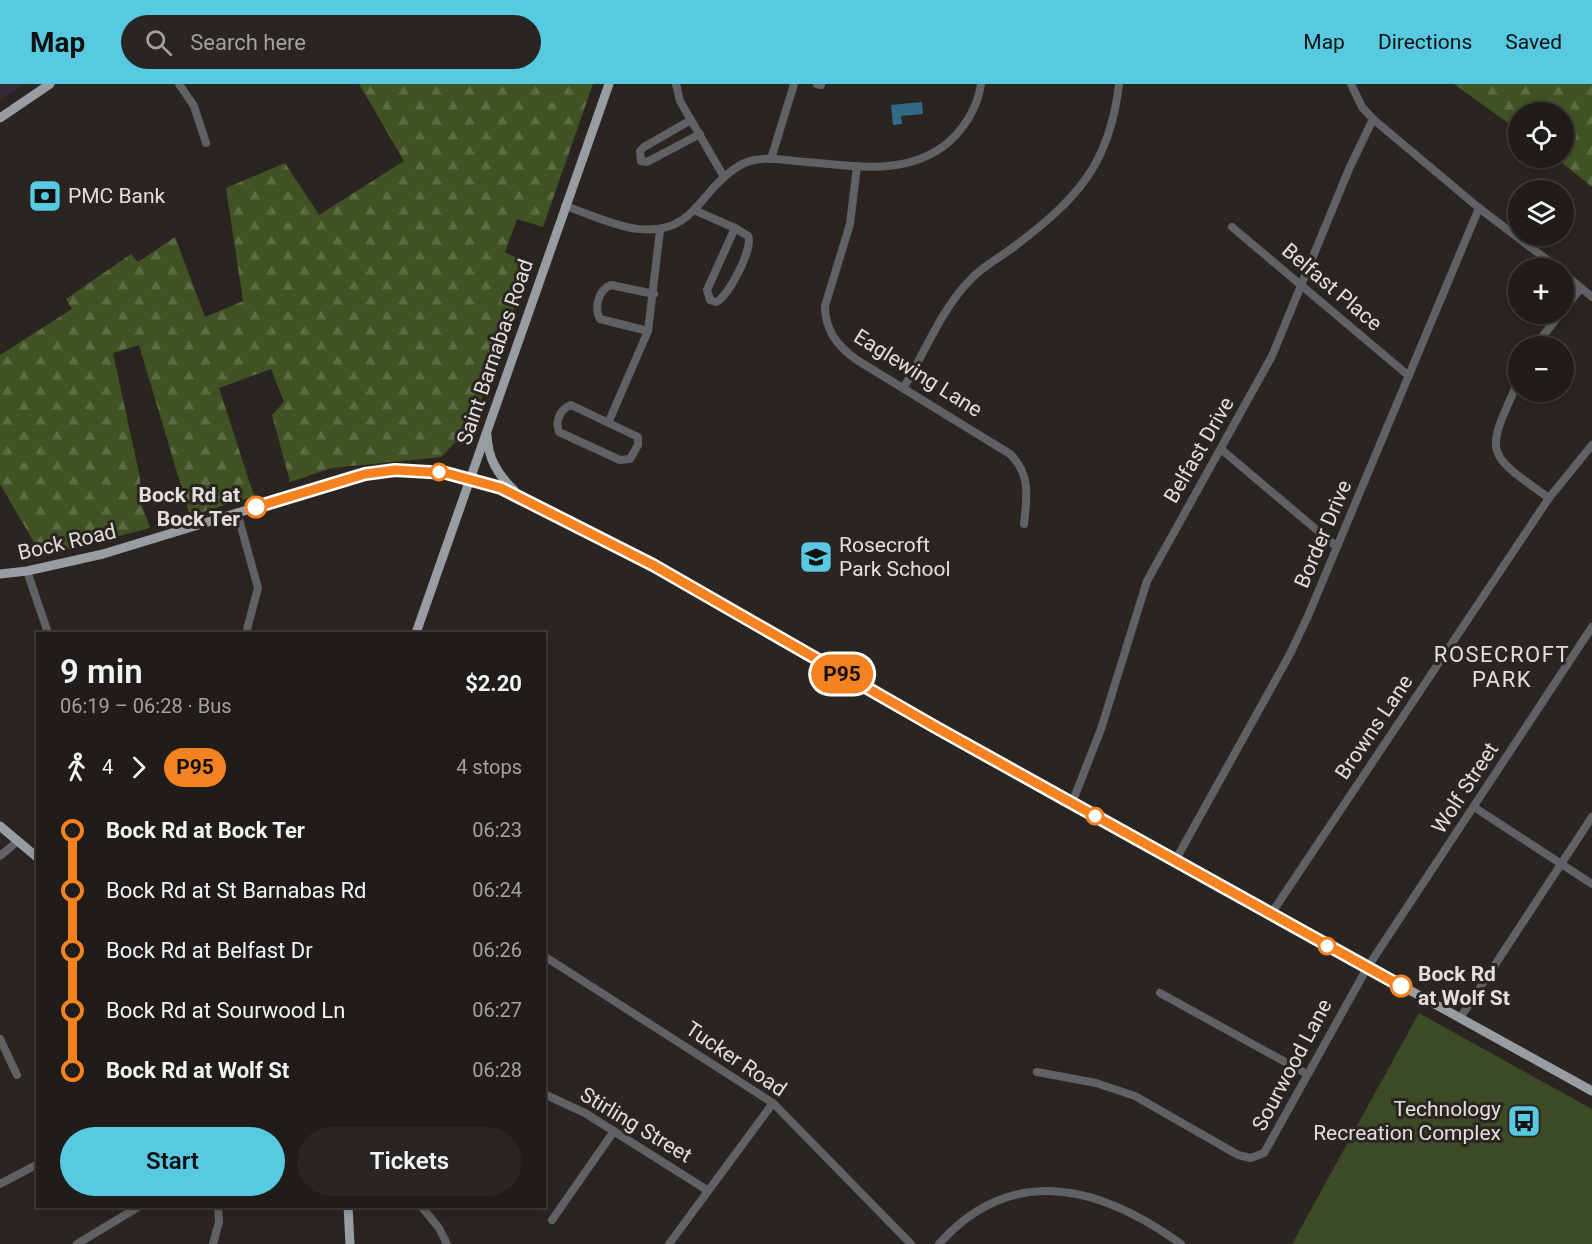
<!DOCTYPE html>
<meta charset="utf-8">
<style>
:root{--surface:#201c19;--page:#282522;--text:#f1f3f6;--muted:#a2a1a2;--line:#3d3a38;--accent:#57c9e1}
body{margin:0;font-family:Roboto,sans-serif;background:var(--page);color:var(--text);height:100vh;display:flex;flex-direction:column;font-size:22px;white-space:nowrap}
*{box-sizing:border-box;margin:0}
p{font-size:20px;color:var(--muted)}
.icon{flex:none;width:33px;height:33px;fill:none;stroke:currentColor;stroke-width:2;stroke-linecap:round;stroke-linejoin:round}
.map{position:relative;flex:1;overflow:hidden}
.panel{position:absolute;left:36px;top:548px;width:510px;height:576px;display:flex;flex-direction:column;background:var(--surface);border-radius:0px;box-shadow:0 3px 9px #0003,0 0 0 2px var(--line)}
.panel>*{flex:none}
.badge{padding:0 12px;border-radius:20px;font-size:21px;line-height:39px}
.fabs{position:absolute;left:1508px;top:18px;display:grid;gap:12px}
.fabs a{display:grid;place-items:center;width:66px;height:66px;border-radius:50%;background:var(--surface);box-shadow:0 3px 9px #0003,0 0 0 2px var(--line);font-size:30px}
.map>.badge{position:absolute;translate:-50% -50%;box-shadow:0 0 0 3px #fff}
.legs{display:flex;align-items:center;gap:9px;height:66px;padding:0 24px;font-size:20px}
.legs p{margin-inline-start:auto}
.summary{display:flex;align-items:center;justify-content:space-between;height:102px;padding:0 24px}
h1{font-size:33px;font-weight:600;line-height:45px}
.cta{display:flex;gap:12px;margin-top:auto;padding:12px 24px}
.cta a{flex:1;height:69px;border-radius:36px;background:var(--accent);color:#111;font-size:24px;font-weight:600;line-height:69px;text-align:center}
.cta a+a{background:var(--page);color:var(--text)}
ul{padding:0 24px;list-style:none}
li{display:flex;align-items:center;gap:21px;height:60px;font-size:22px}
li i{display:grid;place-items:center;width:9px;height:100%;margin:0 8px;background:currentColor}
li i::after{content:'';width:15px;height:15px;margin:-8px;border:4px solid;border-radius:50%;background:var(--surface)}
li p{margin-inline-start:auto}
li:first-child i{background:linear-gradient(#0000 50%,currentColor 0)}
li:last-child i{background:linear-gradient(currentColor 50%,#0000 0)}
header{display:flex;align-items:center;gap:36px;box-sizing:border-box;height:84px;padding:0 30px;background:var(--accent);color:#111}
header strong{font-size:28px}
nav{display:flex;gap:33px;margin-inline-start:auto;font-size:21px}
.search{width:420px;height:54px;background:var(--page);display:flex;align-items:center;gap:15px;box-sizing:border-box;padding:0 21px;border-radius:33px;color:var(--muted);font-size:22px}
.map>svg:first-child{display:block}
.commercial{fill:#342937}
.forest{fill:url(#forest-firs)}
.park{fill:#3c4b25}
.water{fill:#316a84}
.lines{fill:none;stroke-linecap:round;stroke-linejoin:round}
.minor{stroke:#5f6164;stroke-width:8}
.major{stroke:#979da2;stroke-width:9}
.line-1-casing{stroke:#fff;stroke-width:14}
.line-1{stroke:#f58220;stroke-width:9}
.stop-1-dot{fill:#fff;stroke:#f58220;stroke-width:3}
.labels{text-anchor:middle;dominant-baseline:central;stroke-width:6;stroke-linejoin:round;paint-order:stroke}
.poi-label{font-size:21px;fill:#e2dedc;stroke:#2a2521;text-anchor:start}
.street-label{font-size:21px;fill:#e2dedc;stroke:#2a2521}
.stop-label{font-size:21px;font-weight:bold;fill:#e2dedc;stroke:#2a2521;text-anchor:end}
.neighbourhood-label{font-size:22px;letter-spacing:1.5px;fill:#e2dedc;stroke:#2a2521}
</style>
<header>
<strong>Map</strong>
<div class="search"><svg class="icon" aria-label="search" viewBox="0 0 24 24"><circle cx="10" cy="10" r="6"/><path d="M15 15l6 6"/></svg>Search here</div>
<nav><a>Map</a><a>Directions</a><a>Saved</a></nav>
</header>
<div class="map">
<svg width="1592" height="1160" viewBox="0 0 1592 1160">
<defs>
<pattern id="forest-firs" width="22" height="20" patternUnits="userSpaceOnUse" patternTransform="scale(1.5)"><rect width="22" height="20" fill="#415324"/><path d="M5 1l3.5 6h-7zM16 11l3.5 6h-7z" fill="#5c6b43"/></pattern>
</defs>
<rect width="100%" height="100%" fill="#2a2521"/>
<path class="commercial" d="M 0,0 L 25,0 L 0,16 Z"/>
<g class="forest">
<path d="M 359,0 L 593,0 L 543,143 L 517,135 L 505,168 L 530,181 L 472,341 L 441,373 L 332,384 L 290,398 L 272,331 L 284,318 L 271,285 L 219,304 L 254,412 L 190,432 L 139,261 L 113,269 L 140,394 L 141,419 L 150,444 L 42,472 L 0,400 L 0,271 L 72,225 L 66,215 L 131,170 L 138,178 L 175,153 L 205,233 L 243,217 L 226,104 L 285,79 L 319,131 L 404,77 Z"/>
<path d="M 1454,0 L 1592,0 L 1592,103 L 1556,74 L 1563,74 L 1563,28 L 1518,28 L 1518,46 Z"/>
</g>
<path class="park" d="M 1419,929 L 1592,1025 L 1592,1160 L 1292,1160 Z"/>
<path class="water" d="M 922,18 L 923,30 L 901,32 L 902,40 L 893,41 L 891,21 Z"/>
<g class="lines">
<g class="minor">
<path d="M 179,0 L 194,22 L 206,59"/>
<path d="M 676,0 L 680,17 L 724,93"/>
<path d="M 817,0 L 821,1"/>
<path d="M 1351,0 L 1362,23 L 1373,35 L 1479,124 L 1558,184"/>
<path d="M 691,36 L 644,63 L 640,67 L 641,77 L 647,78 L 700,50"/>
<path d="M 771,75 L 794,0"/>
<path d="M 857,82 L 850,140 L 825,222 C 825,246 837,262 857,276 L 1010,370 C 1031,390 1027,414 1024,440"/>
<path d="M 565,122 C 600,133 647,160 682,136 C 696,127 705,112 717,100 C 727,90 739,79 754,76 C 768,73 782,76 795,77 C 850,81 913,96 955,52 C 968,38 978,20 981,0"/>
<path d="M 694,126 L 735,144"/>
<path d="M 1232,143 L 1409,292"/>
<path d="M 735,144 L 748,152 C 754,163 728,214 716,218 L 710,216 L 707,206 Z"/>
<path d="M 1563,189 L 1592,213"/>
<path d="M 1563,226 L 1581,204"/>
<path d="M 648,247 L 600,235 C 594,224 598,206 611,201 L 654,210"/>
<path d="M 1535,262 L 1560,230"/>
<path d="M 1518,298 C 1485,371 1484,368 1549,414"/>
<path d="M 904,303 C 925,268 942,224 971,195 C 983,182 1001,173 1015,162 C 1077,115 1110,80 1119,0"/>
<path d="M 571,321 L 638,353 L 638,361 L 630,375 L 620,376 L 559,348 C 555,337 560,325 571,321 Z"/>
<path d="M 609,337 L 648,247 L 660,146"/>
<path d="M 1222,366 L 1337,463"/>
<path d="M 237,428 L 258,504 L 246,549"/>
<path d="M 27,487 L 48,549"/>
<path d="M 1072,719 L 1101,645 L 1147,497 L 1272,272 L 1349,85 L 1373,35"/>
<path d="M 1474,723 L 1592,800"/>
<path d="M 0,772 L 18,757"/>
<path d="M 1175,777 L 1290,570 L 1308,532 L 1479,124"/>
<path d="M 1271,830 L 1549,414 L 1592,361"/>
<path d="M 544,872 L 773,1019 L 911,1160"/>
<path d="M 1160,909 L 1307,990"/>
<path d="M 1460,934 L 1592,733"/>
<path d="M 0,955 L 17,991"/>
<path d="M 1037,988 L 1096,999 L 1135,1012 L 1238,1071 L 1251,1074 L 1264,1069 L 1367,884 L 1592,543"/>
<path d="M 544,1010 L 585,1029 L 707,1106"/>
<path d="M 0,1100 L 38,1080"/>
<path d="M 421,1122 L 439,1144 L 447,1160"/>
<path d="M 552,1136 L 614,1047"/>
<path d="M 77,1160 L 140,1122"/>
<path d="M 213,1160 L 219,1138 L 218,1122"/>
<path d="M 669,1160 L 773,1019"/>
<path d="M 939,1160 C 1013,1077 1102,1103 1181,1160"/>
</g>
<g class="major">
<path d="M 0,34 L 50,0"/>
<path d="M 487,351 C 488,374 497,390 514,406"/>
<path d="M 0,490 L 27,487 L 103,470 L 365,390 L 419,386 L 470,393 L 520,412 L 653,481 L 997,678 L 1592,1007"/>
<path d="M 416,549 L 609,0"/>
<path d="M 0,742 L 38,774"/>
<path d="M 348,1122 L 350,1160"/>
</g>
</g>
<g class="lines">
<g class="line-1-casing">
<path id="line-1" d="M 256,423 L 365,390 L 395,386 L 446,389 L 501,404 L 653,481 L 937,644 L 1401,902"/>
</g>
<use href="#line-1" class="line-1"/>
</g>
<defs>
<g id="bank-square" transform="scale(1.725)"><rect x="-9" y="-9" width="18" height="18" rx="4" fill="#57c9e1" stroke="#2a2521"/><path d="M-6-4H6V4H-6ZM0-2.3a2.3 2.3 0 1 0 0 4.6a2.3 2.3 0 1 0 0-4.6Z" fill="#111"/></g>
<g id="school-square" transform="scale(1.725)"><rect x="-9" y="-9" width="18" height="18" rx="4" fill="#57c9e1" stroke="#2a2521"/><path d="M0-5L7-2L0 1L-7-2ZM-4 1L0 2.5L4 1V4Q0 6-4 4Z" fill="#111"/></g>
<g id="bus-square" transform="scale(1.725)"><rect x="-9" y="-9" width="18" height="18" rx="4" fill="#57c9e1" stroke="#2a2521"/><path d="M-5-6H5V4H4V6H2V4H-2V6H-4V4H-5ZM-3.5-4V0h7V-4ZM-3.5 1.2v1.5H-2V1.2ZM2 1.2v1.5H3.5V1.2Z" fill="#111"/></g>
</defs>
<g fill-rule="evenodd">
<use href="#bank-square" x="45" y="112"/>
<use href="#school-square" x="816" y="473"/>
<use href="#bus-square" x="1524" y="1037"/>
</g>
<g class="stop-1-dot">
<circle cx="439" cy="388" r="8"/>
<circle cx="256" cy="423" r="10"/>
<circle cx="1095" cy="732" r="8"/>
<circle cx="1327" cy="862" r="8"/>
<circle cx="1401" cy="902" r="10"/>
</g>
<g class="labels">
<g class="poi-label">
<text x="68" y="112">PMC Bank</text>
<text x="839" y="461">Rosecroft<tspan x="839" dy="24">Park School</tspan></text>
<text x="1501" y="1025" text-anchor="end">Technology<tspan x="1501" dy="24">Recreation Complex</tspan></text>
</g>
<g class="street-label">
<text transform="translate(1332 203) rotate(40)">Belfast Place</text>
<text transform="translate(495 268) rotate(-71)">Saint Barnabas Road</text>
<text transform="translate(918 289) rotate(32)">Eaglewing Lane</text>
<text transform="translate(1199 366) rotate(-60)">Belfast Drive</text>
<text transform="translate(1323 450) rotate(-67)">Border Drive</text>
<text transform="translate(67 458) rotate(-13)">Bock Road</text>
<text transform="translate(1374 643) rotate(-56)">Browns Lane</text>
<text transform="translate(1465 704) rotate(-57)">Wolf Street</text>
<text transform="translate(736 975) rotate(34)">Tucker Road</text>
<text transform="translate(1292 981) rotate(-62)">Sourwood Lane</text>
<text transform="translate(636 1041) rotate(31)">Stirling Street</text>
</g>
<g class="stop-label">
<text x="240" y="411">Bock Rd at<tspan x="240" dy="24">Bock Ter</tspan></text>
<text x="1418" y="890" text-anchor="start">Bock Rd<tspan x="1418" dy="24">at Wolf St</tspan></text>
</g>
<g class="neighbourhood-label">
<text x="1502" y="570">ROSECROFT<tspan x="1502" dy="25">PARK</tspan></text>
</g>
</g>
</svg>
<div class="fabs">
<a><svg class="icon" aria-label="locate" viewBox="0 0 24 24"><circle cx="12" cy="12" r="6"/><path d="M12 2v4M12 18v4M2 12h4M18 12h4"/></svg></a>
<a><svg class="icon" aria-label="layers" viewBox="0 0 24 24"><path d="M12 4l9 5-9 5-9-5zM3 14l9 5 9-5"/></svg></a>
<a>+</a>
<a>−</a>
</div>
<b class="badge" style="left:842px;top:590px;background:#f58220;color:#111">P95</b>
<section class="panel">
<div class="summary"><div><h1>9 min</h1><p>06:19 – 06:28 · Bus</p></div><b>$2.20</b></div>
<div class="legs"><svg class="icon" aria-label="walk" viewBox="0 0 24 24"><circle cx="13" cy="4" r="2"/><path d="M13 8l-2 6 4 7M11 14l-3 7M7 12l3-4h3l4 4"/></svg>4<svg class="icon" aria-label="forward" viewBox="0 0 24 24"><path d="M9 5l7 7-7 7"/></svg><b class="badge" style="background:#f58220;color:#111">P95</b><p>4 stops</p></div>
<ul>
<li><i style="color:#f58220"></i><b>Bock Rd at Bock Ter</b><p>06:23</p></li>
<li><i style="color:#f58220"></i><span>Bock Rd at St Barnabas Rd</span><p>06:24</p></li>
<li><i style="color:#f58220"></i><span>Bock Rd at Belfast Dr</span><p>06:26</p></li>
<li><i style="color:#f58220"></i><span>Bock Rd at Sourwood Ln</span><p>06:27</p></li>
<li><i style="color:#f58220"></i><b>Bock Rd at Wolf St</b><p>06:28</p></li>
</ul>
<div class="cta"><a>Start</a><a>Tickets</a></div>
</section>
</div>
